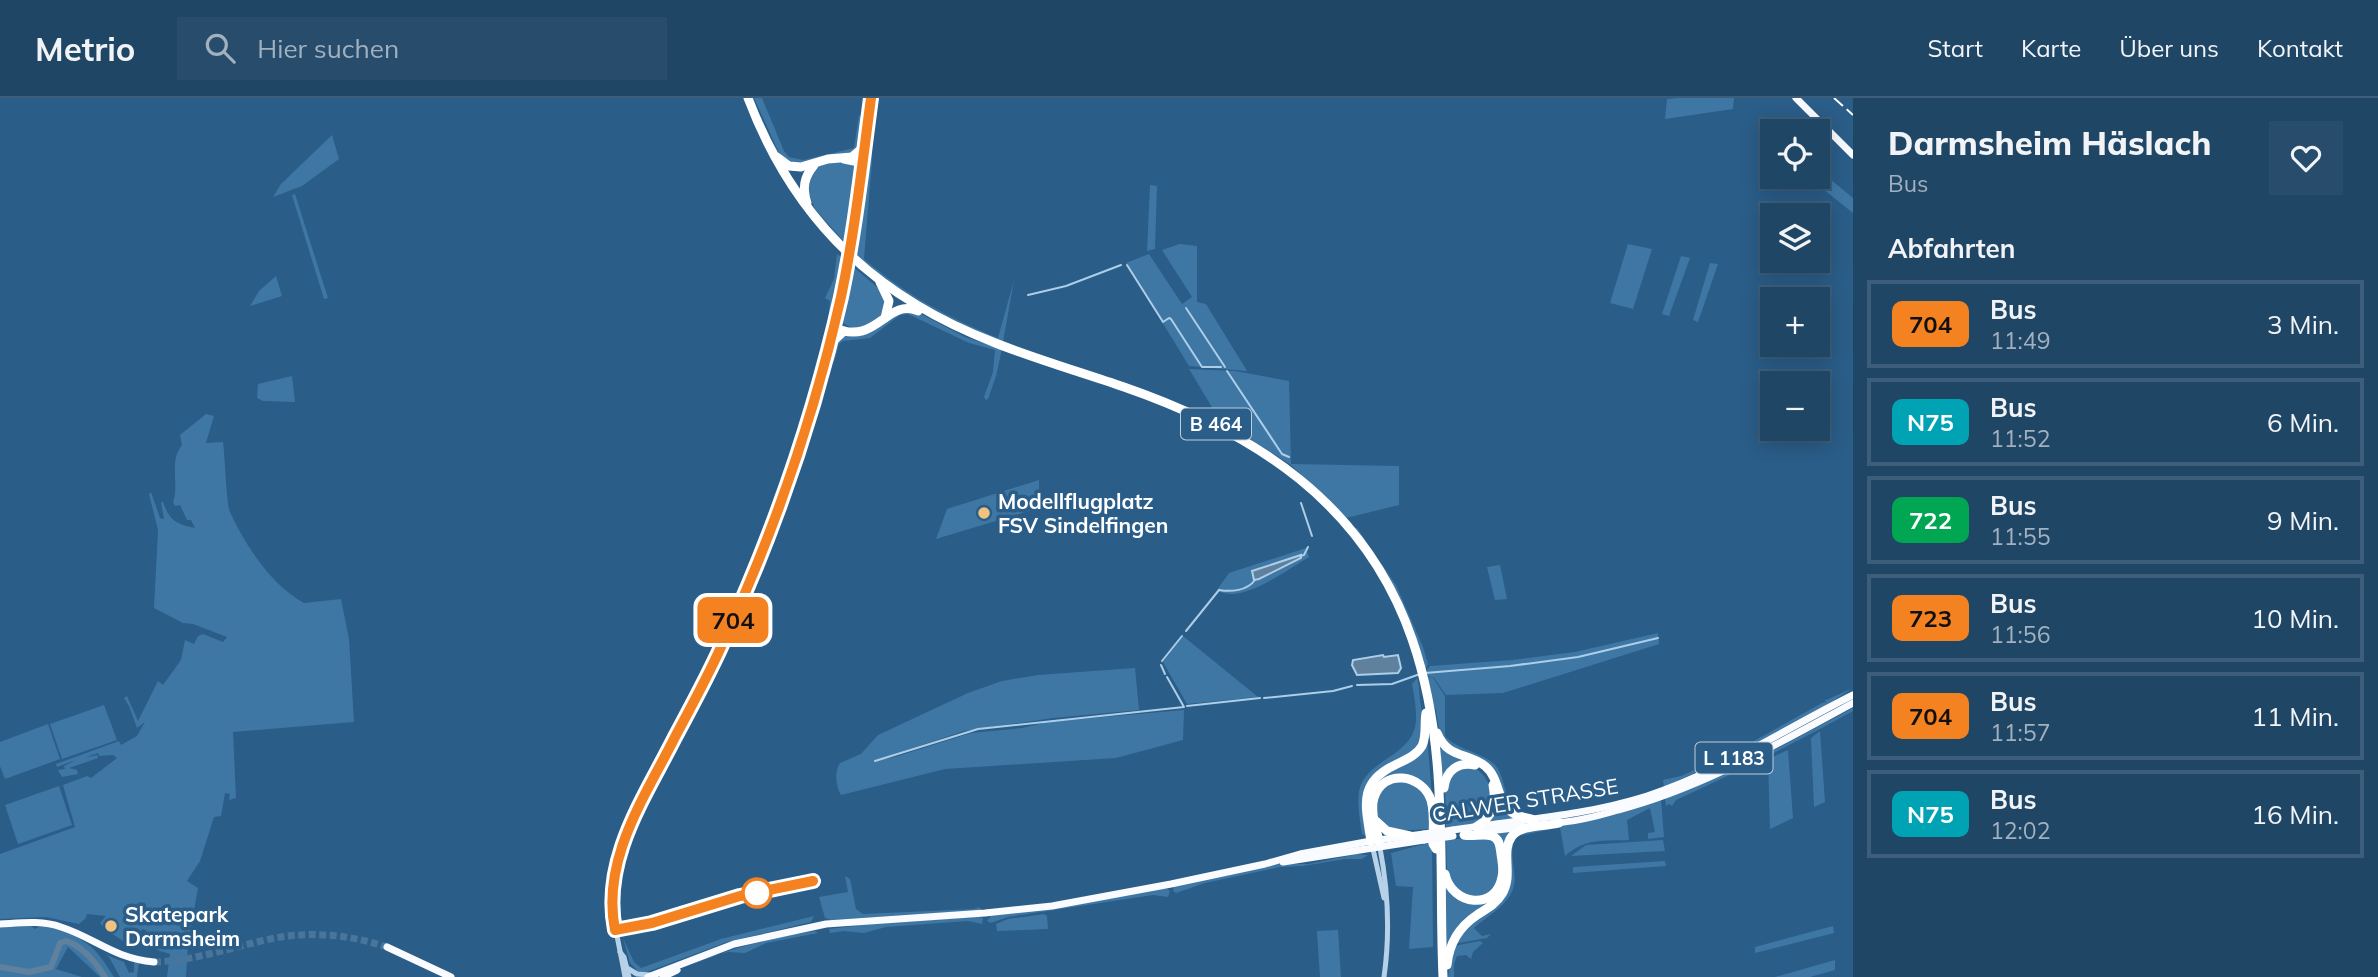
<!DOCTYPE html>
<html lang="de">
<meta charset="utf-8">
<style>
:root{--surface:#204666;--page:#284d6c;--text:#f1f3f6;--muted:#a2b1bf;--line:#3d5e7a}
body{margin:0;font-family:Mulish,sans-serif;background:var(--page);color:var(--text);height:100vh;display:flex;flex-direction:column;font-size:26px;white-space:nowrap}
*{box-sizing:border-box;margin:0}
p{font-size:23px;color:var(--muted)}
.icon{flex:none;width:38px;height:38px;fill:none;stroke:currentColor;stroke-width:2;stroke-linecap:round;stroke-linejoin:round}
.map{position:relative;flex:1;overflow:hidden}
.sheet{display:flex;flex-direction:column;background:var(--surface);width:525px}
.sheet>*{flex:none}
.badge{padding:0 14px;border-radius:10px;font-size:24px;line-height:46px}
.buttons{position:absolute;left:1760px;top:21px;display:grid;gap:14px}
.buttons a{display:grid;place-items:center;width:70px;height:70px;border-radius:0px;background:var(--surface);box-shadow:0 4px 18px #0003,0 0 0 2px var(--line);font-size:35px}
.map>.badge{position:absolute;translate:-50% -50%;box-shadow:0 0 0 4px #fff}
h2{padding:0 35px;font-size:26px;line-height:63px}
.round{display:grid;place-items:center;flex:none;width:74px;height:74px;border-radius:0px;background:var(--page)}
.summary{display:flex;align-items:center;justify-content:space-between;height:119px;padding:0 35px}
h1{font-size:33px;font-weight:800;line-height:52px}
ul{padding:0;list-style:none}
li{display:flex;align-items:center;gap:21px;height:88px;margin:0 14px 10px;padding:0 21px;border:4px solid var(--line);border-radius:0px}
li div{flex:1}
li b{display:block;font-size:26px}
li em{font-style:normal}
li .badge{min-width:77px;font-weight:700;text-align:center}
header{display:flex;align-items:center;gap:42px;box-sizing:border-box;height:98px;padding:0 35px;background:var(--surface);border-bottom:2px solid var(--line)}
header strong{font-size:33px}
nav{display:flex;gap:38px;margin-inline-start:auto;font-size:24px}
.search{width:490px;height:63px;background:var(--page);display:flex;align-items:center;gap:18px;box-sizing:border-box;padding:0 24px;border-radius:0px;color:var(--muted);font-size:26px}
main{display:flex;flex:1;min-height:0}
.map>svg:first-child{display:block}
.green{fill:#3f77a4;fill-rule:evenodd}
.water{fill:#5f819e;stroke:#accee8;stroke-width:2}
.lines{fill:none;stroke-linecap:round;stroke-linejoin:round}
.stream{stroke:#accee8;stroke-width:2}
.river{stroke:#5f819e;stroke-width:6}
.major-tunnel{stroke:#4a759a;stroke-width:7;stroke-dasharray:7 3.5;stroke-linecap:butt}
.minor{stroke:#b7d2e8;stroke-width:5}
.major{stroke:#f9fbfe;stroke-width:7}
.highway{stroke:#fff;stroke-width:9}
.rail{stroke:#fff;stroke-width:2;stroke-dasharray:12 5;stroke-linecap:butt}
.minor-bridge{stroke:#b7d2e8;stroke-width:5}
.major-bridge{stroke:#f9fbfe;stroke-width:7}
.line-casing{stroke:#fff;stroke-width:16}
.line{stroke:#f58220;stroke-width:10}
.poi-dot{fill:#efc27e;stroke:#2a5d88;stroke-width:2.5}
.stop-dot{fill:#fff;stroke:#f58220;stroke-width:3.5}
.labels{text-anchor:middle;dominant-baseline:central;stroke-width:7;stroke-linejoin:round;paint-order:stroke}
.shield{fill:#2a5d88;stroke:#bfcedb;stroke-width:2}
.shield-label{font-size:19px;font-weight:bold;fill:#fff}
.poi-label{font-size:21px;font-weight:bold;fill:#fff;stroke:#2a5d88;text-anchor:start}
.street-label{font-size:21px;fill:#fff;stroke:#2a5d88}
</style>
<header>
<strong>Metrio</strong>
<div class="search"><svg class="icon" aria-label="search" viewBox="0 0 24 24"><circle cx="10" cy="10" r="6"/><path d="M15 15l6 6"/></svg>Hier suchen</div>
<nav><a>Start</a><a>Karte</a><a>Über uns</a><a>Kontakt</a></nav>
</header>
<main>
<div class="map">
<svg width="1853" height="879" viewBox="0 0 1853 879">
<rect width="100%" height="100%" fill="#2a5d88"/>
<g class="green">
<path d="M 754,0 L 762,0 L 784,53 L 789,59 L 803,62 L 854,50 L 859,17 L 861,19 L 861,30 L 863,18 L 866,19 L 859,52 L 856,54 L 794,67 L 779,55 Z"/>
<path d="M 1678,0 L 1734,0 L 1733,11 L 1665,21 L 1667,1 Z"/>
<path d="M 871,19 L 873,19 L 872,63 L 864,161 C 904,196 949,220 998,240 L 1014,182 L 1003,244 C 949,221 897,195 854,154 L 868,62 Z"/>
<path d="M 332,37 L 339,61 L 302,88 L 273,99 L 281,86 Z"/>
<path d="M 838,63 L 857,68 L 859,72 L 847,147 L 815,111 L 805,86 L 815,69 Z"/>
<path d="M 1818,71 L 1853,100 L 1853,115 L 1808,79 L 1818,79 Z"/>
<path d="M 1150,87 L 1157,88 L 1155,151 L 1147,153 Z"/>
<path d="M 295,96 L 328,200 L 324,201 L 292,97 Z"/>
<path d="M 1180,146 L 1197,148 L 1197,204 L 1206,206 L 1247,273 L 1189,268 L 1126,165 L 1149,156 L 1182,206 L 1192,199 L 1162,152 Z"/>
<path d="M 1628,146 L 1652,151 L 1633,211 L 1610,205 Z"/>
<path d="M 837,156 L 844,161 L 828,238 L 807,313 L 805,313 L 828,224 L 830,203 L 825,200 L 834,181 Z"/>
<path d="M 1681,158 L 1690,160 L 1669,218 L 1662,216 Z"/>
<path d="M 1710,165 L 1718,166 L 1698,224 L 1693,222 Z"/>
<path d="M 851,167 L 885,196 L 885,213 C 873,227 857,238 841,223 Z"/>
<path d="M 276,178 L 282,198 L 250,208 L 259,193 Z"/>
<path d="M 897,214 L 919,215 L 965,239 L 1002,251 L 996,278 L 988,301 L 986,302 L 984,299 L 993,274 L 995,252 L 969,245 L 908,216 L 900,217 L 870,240 L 843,243 L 839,246 L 834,264 L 827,266 L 832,250 L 840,238 L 873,233 Z"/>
<path d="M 1189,271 L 1235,273 L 1289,283 L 1291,366 L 1399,368 L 1399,407 L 1346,420 L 1291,367 L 1219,321 Z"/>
<path d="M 292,278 L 295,304 L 263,303 L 257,300 L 258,286 Z"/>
<path d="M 206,316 L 214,318 L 206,345 L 223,344 C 225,358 226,403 230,414 C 245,447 271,487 304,505 L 341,501 L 349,541 L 354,624 L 233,634 L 236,700 L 229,702 L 230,696 L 225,695 L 221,718 L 214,719 L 200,763 L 187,783 L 198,790 L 188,845 L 186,879 L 144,879 L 167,879 L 170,856 L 157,852 L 150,845 L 147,844 L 146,832 L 142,831 L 137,845 L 127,846 L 104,830 L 100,825 L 106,818 L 87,816 L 86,820 L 79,826 L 46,819 L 0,821 L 0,756 L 75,729 L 63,687 L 87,678 L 91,680 L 117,660 L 113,657 L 99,658 L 98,655 L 84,660 L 97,657 L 98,660 L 69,670 L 77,672 L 78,676 L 62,679 L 58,672 L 65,671 L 64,668 L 76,662 L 57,669 L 56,666 L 119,643 L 121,647 L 137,638 L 145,624 L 137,630 L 129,608 L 124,600 L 127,598 L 138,623 L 158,583 L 163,587 L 181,562 L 185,542 L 194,546 L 198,538 L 203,536 L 223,544 L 227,539 L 193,526 L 183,525 L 154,510 L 158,432 L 149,396 L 151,394 L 160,420 L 164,421 L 161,404 L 163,404 C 169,422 176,426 195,430 L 191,422 L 187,422 L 180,407 L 175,408 L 173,404 C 180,385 168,365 182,347 L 180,337 Z"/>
<path d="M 1039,382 L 1039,410 L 936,441 L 947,411 Z"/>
<path d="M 1357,430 L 1396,487 L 1423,549 L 1428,566 L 1425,572 L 1417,548 L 1353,431 Z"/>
<path d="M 1306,450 L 1309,459 C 1288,471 1240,508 1217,492 L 1229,475 ZM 1301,458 L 1300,460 L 1259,481 L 1252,473 Z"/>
<path d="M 1500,467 L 1507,501 L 1495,502 L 1487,469 Z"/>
<path d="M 1658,535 L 1659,546 L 1503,595 L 1446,597 L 1434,580 L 1426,577 L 1425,574 L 1430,568 L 1512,562 L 1575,554 Z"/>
<path d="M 1183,538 L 1258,599 L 1187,606 L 1163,564 Z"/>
<path d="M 1135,570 L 1139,612 L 1053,620 L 964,633 L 874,663 L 895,659 L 971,635 L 1022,630 L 1048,624 L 1184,612 L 1183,642 L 1116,660 L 945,671 L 841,697 C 836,689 834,673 840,665 L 861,656 L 878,637 L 968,595 L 1002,583 L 1038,577 Z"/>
<path d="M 1426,578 L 1433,580 L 1445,598 L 1445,638 C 1458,652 1478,653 1493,665 C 1503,673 1505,694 1509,706 L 1507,707 L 1497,679 L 1454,653 L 1440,637 L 1436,612 L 1432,605 Z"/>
<path d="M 1417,580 C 1420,588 1419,599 1421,608 C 1430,655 1407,657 1372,679 L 1365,690 L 1366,738 L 1362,736 C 1360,722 1357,707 1359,693 C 1365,663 1408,659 1415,629 C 1418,616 1414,598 1412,586 Z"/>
<path d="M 1853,590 L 1822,610 L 1759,645 L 1664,689 L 1663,682 L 1681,678 L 1729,657 L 1822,605 L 1827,604 L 1824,603 Z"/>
<path d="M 104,607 L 117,642 L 62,661 L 50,626 Z"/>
<path d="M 1853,610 L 1853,613 C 1795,645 1737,674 1676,702 L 1672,708 L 1669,706 L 1666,708 L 1665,700 L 1778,650 Z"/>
<path d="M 48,626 L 60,661 L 5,681 L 0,668 L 0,644 Z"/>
<path d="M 1820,633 L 1825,704 L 1814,709 L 1811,640 Z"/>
<path d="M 1427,638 L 1432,699 L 1414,680 L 1378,689 L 1373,729 L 1377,682 L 1407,663 Z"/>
<path d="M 1439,644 C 1452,659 1471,658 1486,671 C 1497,680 1496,695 1503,707 C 1507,714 1514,717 1519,721 L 1488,724 C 1512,685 1477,641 1443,678 Z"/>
<path d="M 1788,652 L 1793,720 L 1770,731 L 1768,661 Z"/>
<path d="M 1475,670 C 1492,680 1500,711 1480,723 C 1470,728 1457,728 1446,729 L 1445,688 L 1455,671 Z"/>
<path d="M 1392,683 L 1415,685 L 1428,702 L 1431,731 L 1391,733 C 1374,717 1375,715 1380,693 Z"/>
<path d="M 59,688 L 72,727 L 18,746 L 5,707 Z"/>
<path d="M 1661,701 L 1664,739 L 1648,741 L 1648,735 L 1655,734 L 1650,710 L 1627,722 L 1629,742 C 1603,743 1585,740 1565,758 L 1560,729 L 1518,738 C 1505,753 1519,774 1513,791 C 1507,808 1486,819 1474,830 L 1482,838 L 1491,836 L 1487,840 L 1454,846 L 1461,834 L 1497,805 L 1510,748 L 1519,735 Z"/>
<path d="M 1507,734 L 1511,736 L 1502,791 L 1446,851 L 1445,785 L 1455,797 L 1489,800 L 1505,771 L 1491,736 Z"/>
<path d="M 1473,740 L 1495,742 C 1501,772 1509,782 1480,800 L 1457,795 L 1447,775 L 1446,742 Z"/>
<path d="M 1663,742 L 1665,753 L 1571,758 L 1586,747 Z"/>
<path d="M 1432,744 L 1433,849 L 1409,851 L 1413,789 L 1396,788 L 1391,755 Z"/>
<path d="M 1357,756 L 1368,757 L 1362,761 L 1345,761 L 1303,768 L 1280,769 L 1205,785 L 1176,795 L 1173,793 L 1174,788 L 1278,766 L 1309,766 Z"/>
<path d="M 1665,763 L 1666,768 L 1573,775 L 1573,769 Z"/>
<path d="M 845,778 L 850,781 L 856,811 L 863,816 L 974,811 L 979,809 L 981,812 L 831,822 L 825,820 L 819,799 L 848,794 Z"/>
<path d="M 1166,790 L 1170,793 L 1168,799 L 1153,797 L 1008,819 L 991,825 L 987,823 L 991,818 L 1070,808 Z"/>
<path d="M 1044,816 L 1047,818 L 1048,831 L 997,833 L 996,826 L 1008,821 Z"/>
<path d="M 814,818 L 811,824 L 727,844 L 644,875 L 636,875 L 637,872 L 630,865 L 623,840 L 634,864 L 641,870 L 721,841 Z"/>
<path d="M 978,819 L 983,820 L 982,826 L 968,823 L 886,829 L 864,835 L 844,833 L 830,835 L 829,831 L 879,825 Z"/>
<path d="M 31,828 L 35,831 C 47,823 74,837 86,845 C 98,853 106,867 114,879 L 100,879 L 68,849 L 56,871 L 82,879 L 0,879 L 0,829 Z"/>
<path d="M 1833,828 L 1834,835 L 1755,855 L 1755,849 Z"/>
<path d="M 1338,832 L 1341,879 L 1320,879 L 1317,833 Z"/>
<path d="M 815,833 L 818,835 L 766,845 L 745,855 L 728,854 L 708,859 L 667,879 C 716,853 760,842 815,833 Z"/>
<path d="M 1480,843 L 1483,845 L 1473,854 L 1471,861 L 1466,857 L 1457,858 L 1454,866 L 1454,879 L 1448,879 L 1453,848 Z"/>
<path d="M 104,856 L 124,864 L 129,875 L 134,874 L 134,864 L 139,865 L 137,879 L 120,879 L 109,859 Z"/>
<path d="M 1835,862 L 1835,872 L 1810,879 L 1775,879 Z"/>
</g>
<g class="water">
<path d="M 1301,457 L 1301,460 L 1259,481 L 1254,482 L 1252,473 Z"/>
<path d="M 1383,557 L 1384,559 L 1398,557 L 1401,570 L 1398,575 L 1357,577 L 1352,567 L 1353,562 Z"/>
</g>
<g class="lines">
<g class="stream">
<path d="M 1127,167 L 1163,224 L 1169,220 L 1171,221 L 1202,269 L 1221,269"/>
<path d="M 1028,197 L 1066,188 L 1121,167"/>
<path d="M 1186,210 L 1225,269"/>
<path d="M 1227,273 L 1282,356 L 1289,359"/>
<path d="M 1301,405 L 1312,438"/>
<path d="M 1300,458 L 1304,457 L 1308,449"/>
<path d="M 1186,533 L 1219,492 C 1231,494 1247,493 1255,482"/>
<path d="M 1162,563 L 1182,538"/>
<path d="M 1161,567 L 1165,576"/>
<path d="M 1425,575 L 1510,568 L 1578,559 L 1658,540"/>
<path d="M 1357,587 L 1392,586 L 1420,576"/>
<path d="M 1264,600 L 1333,593 L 1352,588"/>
<path d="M 1187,608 L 1260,600"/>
<path d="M 875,663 L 978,631 L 1184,609 L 1167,579"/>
</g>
<path class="river" d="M 0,869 L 29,874 L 51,869 L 60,845 L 66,843 C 83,848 96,865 105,879"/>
<path class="major-tunnel" d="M 154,864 C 196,863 234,848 275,840 C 314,833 350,837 387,849"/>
<g class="minor">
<path d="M 852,143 L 871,0"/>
<path d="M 1380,750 C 1388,792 1390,837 1384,879"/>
<path d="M 1373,751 L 1384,800"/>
<path d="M 620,854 L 624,859 L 629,879"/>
<path d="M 627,870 L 637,876 L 650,877"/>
<path d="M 625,879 C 619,843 607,807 615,769 C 622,738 639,710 653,682 C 676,638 700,594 721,549 C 777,428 819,302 846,172"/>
</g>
<g class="major">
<path d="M 1796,0 L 1853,57"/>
<path d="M 1554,725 C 1575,724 1598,718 1618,712 C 1702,690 1777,646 1853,605"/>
<path d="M 1453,732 C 1518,722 1584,718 1647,698 C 1720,674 1785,631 1853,597"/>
<path d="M 1481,734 L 1522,729"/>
<path d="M 1283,764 L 1424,742"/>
<path d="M 0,826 C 20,825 41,822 61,829 C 95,840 113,860 154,864"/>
<path d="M 387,849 L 451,879"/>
<path d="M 648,879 L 734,846 L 826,826 L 985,815 L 1052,808 L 1171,786 L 1265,766 L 1300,756 L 1371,743 L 1424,736"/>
<path d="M 663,879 L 677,872"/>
</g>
<g class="highway">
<path d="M 748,0 C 781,87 836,159 917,207 C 981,246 1054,265 1124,289 C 1254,334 1365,405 1412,541 C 1450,650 1438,766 1443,879"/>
<path d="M 777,59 L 789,68 L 801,69 L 828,61 L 852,59 L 865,48"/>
<path d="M 844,61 L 864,65"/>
<path d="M 807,105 C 802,90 804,79 814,67"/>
<path d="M 880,184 L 889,203 L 885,220"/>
<path d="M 833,229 C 877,250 886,199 918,213"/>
<path d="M 829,247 L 844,233"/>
<path d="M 1437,635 C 1448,661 1467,654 1485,668 C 1501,681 1496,705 1513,715 C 1520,720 1527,719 1534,722"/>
<path d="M 1444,690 C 1446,672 1458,664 1475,667"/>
<path d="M 1376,723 L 1387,733 L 1410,738"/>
<path d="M 1476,729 C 1492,720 1497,706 1493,687"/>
<path d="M 1371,743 C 1366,709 1357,685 1395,667 C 1405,662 1416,658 1422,648 C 1427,637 1424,626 1426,615"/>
<path d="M 1379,743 C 1376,730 1370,713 1374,700 C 1383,670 1422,676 1431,702 C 1435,716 1433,732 1433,746 L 1436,751"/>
<path d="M 1445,776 C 1452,808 1496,813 1502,779 C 1504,771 1502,764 1501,756 C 1500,749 1500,741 1492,738 C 1483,735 1473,739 1464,737"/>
<path d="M 1447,867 C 1449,846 1459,829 1477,817 C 1486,811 1496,806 1502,796 C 1514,777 1500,754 1512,738 C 1522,726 1545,729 1559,725"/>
</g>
<path class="rail" d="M 1834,0 L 1853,17"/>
<path class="minor-bridge" d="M 846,172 L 852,143"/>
<g class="major-bridge">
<path d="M 1424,736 L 1453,732"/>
<path d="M 1424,742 L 1453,738"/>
</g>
</g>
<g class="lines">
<g class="line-casing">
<path id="line" d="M 813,783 L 740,798 L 652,825 L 615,832 C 601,761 645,699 675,639 C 691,609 707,580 721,549 C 773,437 814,319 841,199 C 855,133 862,67 871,0"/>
</g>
<use href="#line" class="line"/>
</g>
<g class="poi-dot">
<circle cx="984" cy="415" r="7"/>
<circle cx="111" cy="828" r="7"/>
</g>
<circle class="stop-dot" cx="757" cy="795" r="14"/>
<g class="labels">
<g class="shield">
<rect x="1181" y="310.5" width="70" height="31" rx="5"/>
<rect x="1695.5" y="644.5" width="77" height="31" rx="5"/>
</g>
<g class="shield-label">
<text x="1216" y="326">B 464</text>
<text x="1734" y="660">L 1183</text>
</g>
<g class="poi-label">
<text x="998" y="403">Modellflugplatz<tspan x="998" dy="24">FSV Sindelfingen</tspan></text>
<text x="125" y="816">Skatepark<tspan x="125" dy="24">Darmsheim</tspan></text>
</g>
<g class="street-label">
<text transform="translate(1525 702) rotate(-9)">CALWER STRASSE</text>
</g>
</g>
</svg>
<div class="buttons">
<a><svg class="icon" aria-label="locate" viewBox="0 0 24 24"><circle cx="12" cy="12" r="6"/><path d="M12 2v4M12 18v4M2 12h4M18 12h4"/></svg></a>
<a><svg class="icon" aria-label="layers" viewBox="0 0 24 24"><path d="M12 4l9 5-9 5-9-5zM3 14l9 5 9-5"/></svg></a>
<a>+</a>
<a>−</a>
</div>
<b class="badge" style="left:733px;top:522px;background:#f58220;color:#111">704</b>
</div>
<section class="sheet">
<div class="summary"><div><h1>Darmsheim Häslach</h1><p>Bus</p></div><a class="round"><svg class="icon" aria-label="heart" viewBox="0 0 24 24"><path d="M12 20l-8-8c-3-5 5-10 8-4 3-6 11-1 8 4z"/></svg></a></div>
<h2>Abfahrten</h2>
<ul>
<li><span class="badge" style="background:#f58220;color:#111">704</span><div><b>Bus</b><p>11:49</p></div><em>3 Min.</em></li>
<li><span class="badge" style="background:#00a3b4;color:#fff">N75</span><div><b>Bus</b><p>11:52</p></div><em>6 Min.</em></li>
<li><span class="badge" style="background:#00a651;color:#fff">722</span><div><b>Bus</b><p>11:55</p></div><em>9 Min.</em></li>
<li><span class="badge" style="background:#f58220;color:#111">723</span><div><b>Bus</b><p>11:56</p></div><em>10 Min.</em></li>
<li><span class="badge" style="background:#f58220;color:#111">704</span><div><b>Bus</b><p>11:57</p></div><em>11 Min.</em></li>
<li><span class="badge" style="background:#00a3b4;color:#fff">N75</span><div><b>Bus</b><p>12:02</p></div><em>16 Min.</em></li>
</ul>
</section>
</main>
